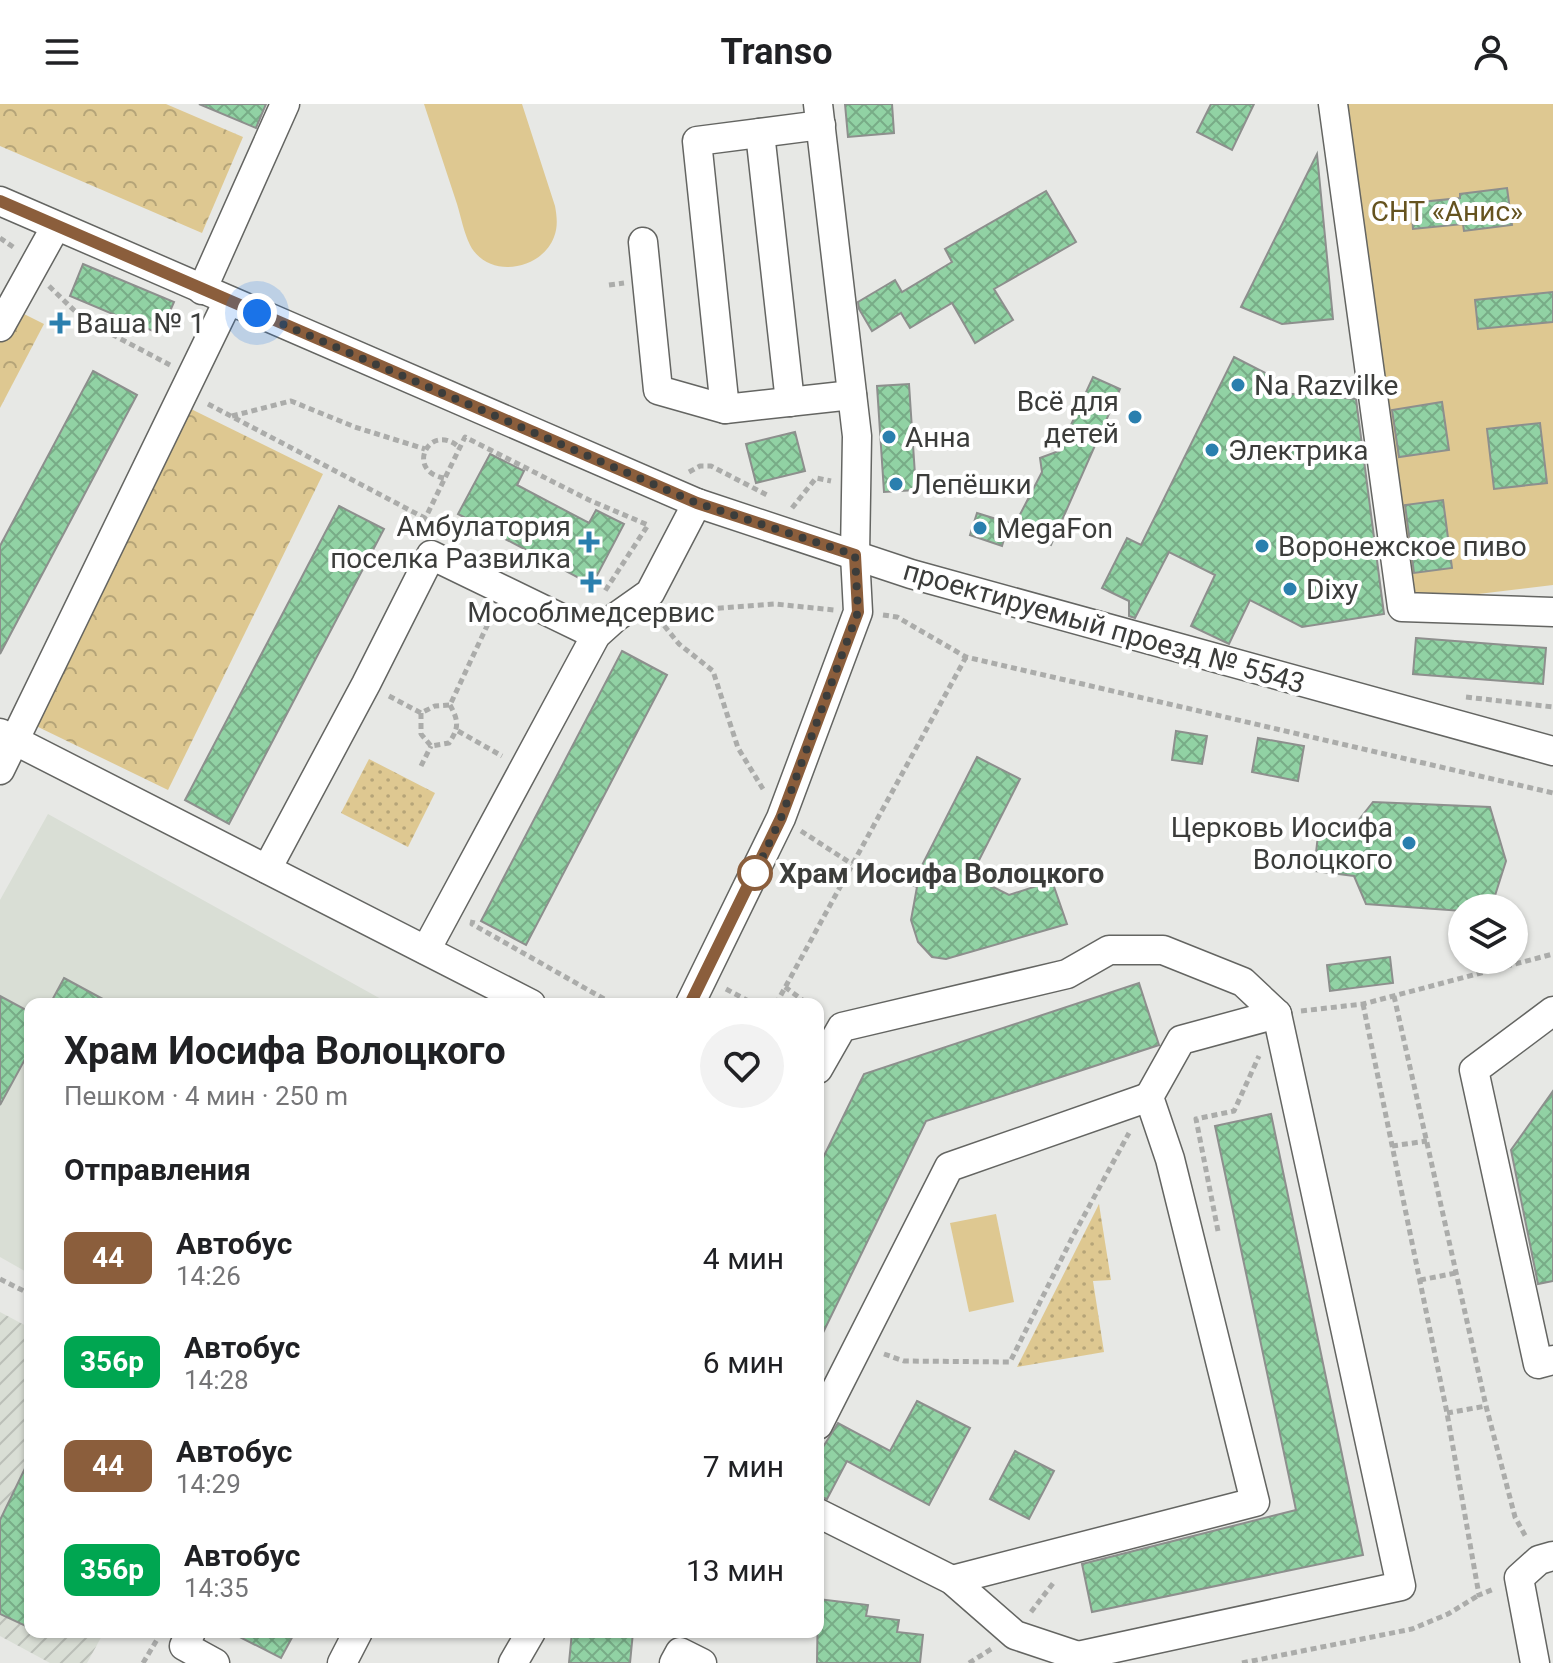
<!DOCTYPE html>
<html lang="ru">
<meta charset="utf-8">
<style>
:root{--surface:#fff;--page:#f2f2f2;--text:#202124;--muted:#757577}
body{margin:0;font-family:Roboto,sans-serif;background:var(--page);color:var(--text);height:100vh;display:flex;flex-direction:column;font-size:30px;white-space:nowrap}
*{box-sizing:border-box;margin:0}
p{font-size:26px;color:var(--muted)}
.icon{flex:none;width:44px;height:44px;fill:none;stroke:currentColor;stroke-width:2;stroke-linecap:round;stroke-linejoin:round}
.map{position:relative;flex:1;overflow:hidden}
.side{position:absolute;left:24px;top:894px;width:800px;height:640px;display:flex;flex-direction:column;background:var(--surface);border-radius:16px;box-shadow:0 2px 6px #0004}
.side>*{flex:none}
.badge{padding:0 16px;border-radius:12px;font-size:28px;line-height:52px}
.fabs{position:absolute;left:1448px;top:790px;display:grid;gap:16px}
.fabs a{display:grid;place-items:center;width:80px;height:80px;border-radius:50%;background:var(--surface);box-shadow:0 2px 6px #0004;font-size:40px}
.you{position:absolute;width:40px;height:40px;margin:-20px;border:6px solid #fff;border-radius:50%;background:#1a73e8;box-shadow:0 0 0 12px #1a73e833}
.map>.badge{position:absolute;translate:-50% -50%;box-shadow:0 0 0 4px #fff}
h2{padding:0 40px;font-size:30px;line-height:72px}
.round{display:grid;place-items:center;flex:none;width:84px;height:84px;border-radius:42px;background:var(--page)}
.overview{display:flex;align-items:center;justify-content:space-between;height:136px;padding:0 40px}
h1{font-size:38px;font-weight:700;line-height:60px}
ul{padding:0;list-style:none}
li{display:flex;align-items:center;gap:24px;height:104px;padding:0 40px}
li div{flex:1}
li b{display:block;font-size:30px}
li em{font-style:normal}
li .badge{min-width:88px;font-weight:700;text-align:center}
header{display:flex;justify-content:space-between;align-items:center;height:104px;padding:0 40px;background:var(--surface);font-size:36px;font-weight:700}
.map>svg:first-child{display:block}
.built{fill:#d9ded5}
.industrial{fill:url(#industrial-furrows)}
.forest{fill:url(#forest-crowns)}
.park{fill:url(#park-dots)}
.garden{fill:#dec891}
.building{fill:url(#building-cross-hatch);stroke:#8d8f8d;stroke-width:2}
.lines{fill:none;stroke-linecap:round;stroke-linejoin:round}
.minor-casing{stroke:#646562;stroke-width:31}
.path{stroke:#abacaa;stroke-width:5;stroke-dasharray:6 4;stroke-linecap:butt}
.minor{stroke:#fff;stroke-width:28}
.line-casing{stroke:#fff;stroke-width:18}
.line{stroke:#8b5e3c;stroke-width:12}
.walk{stroke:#3c3d3b;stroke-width:8;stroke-dasharray:0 14.4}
.poi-dot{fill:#2a7fae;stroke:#fff;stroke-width:3}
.stop-dot{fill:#fff;stroke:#8b5e3c;stroke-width:4}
.labels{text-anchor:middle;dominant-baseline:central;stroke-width:8;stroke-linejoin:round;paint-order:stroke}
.park-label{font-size:28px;fill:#65531f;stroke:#fff}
.poi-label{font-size:28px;fill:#3c3d3b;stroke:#fff;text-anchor:start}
.street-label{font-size:28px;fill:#3c3d3b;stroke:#fff}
.stop-label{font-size:28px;font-weight:bold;fill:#3c3d3b;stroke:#fff;text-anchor:start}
</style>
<header><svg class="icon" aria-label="menu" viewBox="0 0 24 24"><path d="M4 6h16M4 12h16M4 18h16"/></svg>Transo<svg class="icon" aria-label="person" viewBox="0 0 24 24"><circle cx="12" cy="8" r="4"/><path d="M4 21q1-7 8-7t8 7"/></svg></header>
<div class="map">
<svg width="1553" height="1559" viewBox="0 0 1553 1559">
<defs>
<pattern id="industrial-furrows" width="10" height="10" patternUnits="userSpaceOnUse" patternTransform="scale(2)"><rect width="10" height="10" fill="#d9ded5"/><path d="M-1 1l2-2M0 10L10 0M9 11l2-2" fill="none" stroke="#bbbfb8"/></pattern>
<pattern id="forest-crowns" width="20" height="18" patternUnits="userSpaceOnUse" patternTransform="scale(2)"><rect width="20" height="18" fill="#dec891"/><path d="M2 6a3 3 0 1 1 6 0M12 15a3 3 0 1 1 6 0" fill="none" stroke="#b5a478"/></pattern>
<pattern id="park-dots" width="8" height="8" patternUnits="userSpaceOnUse" patternTransform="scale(2)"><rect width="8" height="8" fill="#dec891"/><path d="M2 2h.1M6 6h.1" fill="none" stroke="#b5a478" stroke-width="1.8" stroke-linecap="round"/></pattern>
<pattern id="building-cross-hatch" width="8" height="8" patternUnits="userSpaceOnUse" patternTransform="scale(2)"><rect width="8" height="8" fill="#91d2a4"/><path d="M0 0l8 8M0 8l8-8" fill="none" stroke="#78ac87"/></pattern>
</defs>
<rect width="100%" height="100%" fill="#e7e8e5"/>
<path class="built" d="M 48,710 L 390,900 L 30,900 L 30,1170 L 0,1153 L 0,796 Z"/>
<path class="industrial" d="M 0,1208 L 30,1224 L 30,1528 L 104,1528 L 87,1559 L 50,1559 L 0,1532 Z"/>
<g class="forest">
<path d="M 0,0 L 166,0 L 243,33 L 202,129 L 0,42 Z"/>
<path d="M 14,205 L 44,220 L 0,304 L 0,232 Z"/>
<path d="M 189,304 L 323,370 L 168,686 L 34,621 Z"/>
</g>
<g class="park">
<path d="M 369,655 L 435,689 L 408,743 L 341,709 Z"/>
<path d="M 1099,1100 L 1111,1176 L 1093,1177 L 1104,1248 L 1017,1263 Z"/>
</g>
<g class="garden">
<path d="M 424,0 L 522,0 L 555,102 C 557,113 558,123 554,133 C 542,166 488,176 470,141 C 464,129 461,113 457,100 C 446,67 435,33 424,0 Z"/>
<path d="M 1323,0 L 1553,0 L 1553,481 L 1395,500 Z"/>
<path d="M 996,1110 L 1014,1198 L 969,1208 L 950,1119 Z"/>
</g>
<g class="building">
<path d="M 199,0 L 266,0 L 256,24 Z"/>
<path d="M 845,0 L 892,0 L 894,29 L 848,33 Z"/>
<path d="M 1211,0 L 1254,0 L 1232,46 L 1197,28 Z"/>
<path d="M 1317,50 L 1333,215 L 1282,220 L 1241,203 Z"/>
<path d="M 1507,84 L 1512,121 L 1464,127 L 1463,120 L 1413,125 L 1411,99 L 1460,94 L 1460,90 Z"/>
<path d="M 1046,87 L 1076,138 L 994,185 L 1013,216 L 975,239 L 952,199 L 910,224 L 901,209 L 872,227 L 859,205 L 858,198 L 895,176 L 902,188 L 952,158 L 945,145 Z"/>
<path d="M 83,160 L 174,198 L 160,230 L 70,192 Z"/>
<path d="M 1553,188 L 1553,218 L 1478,225 L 1475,196 Z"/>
<path d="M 1234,253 L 1275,274 L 1267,288 L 1356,295 L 1384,510 L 1302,523 L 1250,496 L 1229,540 L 1191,522 L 1215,471 L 1169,448 L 1135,514 L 1129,512 L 1129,497 L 1102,484 L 1127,434 L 1141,441 Z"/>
<path d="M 93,267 L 137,291 L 0,550 L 0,442 Z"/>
<path d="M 1093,273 L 1120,285 L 1051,441 L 1013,424 L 1042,368 L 1040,354 L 1059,347 Z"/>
<path d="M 909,280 L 916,386 L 884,388 L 877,282 Z"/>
<path d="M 1442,298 L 1449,346 L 1399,353 L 1392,306 Z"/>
<path d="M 1540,319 L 1547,379 L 1494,385 L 1487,325 Z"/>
<path d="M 795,328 L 805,367 L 756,379 L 746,340 Z"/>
<path d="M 490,350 L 524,367 L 517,381 L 589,419 L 596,406 L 624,420 L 592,481 L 458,410 Z"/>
<path d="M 1443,396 L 1452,464 L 1414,469 L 1405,401 Z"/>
<path d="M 339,402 L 384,425 L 229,720 L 185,696 Z"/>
<path d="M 977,409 L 1009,419 L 1002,442 L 970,431 Z"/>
<path d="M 1416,534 L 1546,544 L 1543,580 L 1413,570 Z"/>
<path d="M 622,547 L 667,571 L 526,841 L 481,817 Z"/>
<path d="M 1176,627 L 1207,632 L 1202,660 L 1172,656 Z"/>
<path d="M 1258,634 L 1304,642 L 1298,677 L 1252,668 Z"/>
<path d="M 977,653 L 1020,675 L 971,772 L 1009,791 L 1052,777 L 1067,820 L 946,855 L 932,853 L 918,838 L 911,816 L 917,783 L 912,781 Z"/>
<path d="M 1373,698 L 1490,703 L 1506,757 L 1491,804 L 1462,804 L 1462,807 L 1366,800 L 1354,772 L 1314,767 L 1319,722 L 1354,722 Z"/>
<path d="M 1390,853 L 1393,879 L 1330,887 L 1327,861 Z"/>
<path d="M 64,874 L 112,900 L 50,900 Z"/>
<path d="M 1139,879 L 1159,941 L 926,1017 L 818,1239 L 818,1064 L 864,970 Z"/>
<path d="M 0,892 L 30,908 L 30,946 L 0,1001 Z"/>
<path d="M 1553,987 L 1553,1177 L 1538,1180 L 1511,1046 Z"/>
<path d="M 1271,1010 L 1363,1451 L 1092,1508 L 1082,1460 L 1296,1406 L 1215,1022 Z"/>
<path d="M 917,1297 L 970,1324 L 929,1401 L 847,1357 L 827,1395 L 818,1392 L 818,1351 L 838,1319 L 890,1347 Z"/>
<path d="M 1015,1347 L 1054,1367 L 1029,1415 L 990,1395 Z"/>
<path d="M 30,1354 L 30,1524 L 0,1510 L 0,1416 Z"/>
<path d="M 818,1495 L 868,1501 L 866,1512 L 899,1516 L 897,1528 L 923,1531 L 920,1559 L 817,1559 Z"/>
<path d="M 230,1528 L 295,1528 L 281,1554 Z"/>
<path d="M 572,1528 L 633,1528 L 630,1559 L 569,1559 Z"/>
</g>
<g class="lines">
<g class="minor-casing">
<g id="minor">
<path d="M 1333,0 L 1402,503 L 1553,508"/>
<path d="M 821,21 L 697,37 L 725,305 L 852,291"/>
<path d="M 760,29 L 790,298"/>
<path d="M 0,97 L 697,399 L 911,470 L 1553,647"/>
<path d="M 643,138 L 658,286 L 725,305"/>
<path d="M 202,186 L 285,0"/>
<path d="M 0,223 L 56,122"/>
<path d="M 0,629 L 531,900"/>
<path d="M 0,666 L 228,197"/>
<path d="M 267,765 L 366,580 L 431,451 L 596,531"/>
<path d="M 426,846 L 596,531 L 616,513 L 650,489 L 697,399"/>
<path d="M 690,900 L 781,714 L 858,508 L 855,451 L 857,332 L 818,0"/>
<path d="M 1553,907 L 1474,966 L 1538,1260 L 1553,1256"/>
<path d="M 818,965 L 842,923 L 1067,870 L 1109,846 L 1163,846 L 1243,878 L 1277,910 L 1401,1482 L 1078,1552 L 1074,1559"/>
<path d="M 818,1321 L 949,1063 L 1149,993"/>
<path d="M 818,1409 L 952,1476 L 1015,1531 L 1078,1552"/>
<path d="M 952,1476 L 1255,1398 L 1170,1055 L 1149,993 L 1181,936 L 1277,910"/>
<path d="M 191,1528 L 184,1542 L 215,1559"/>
<path d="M 342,1559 L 358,1528"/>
<path d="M 513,1559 L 531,1528"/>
<path d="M 674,1559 L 680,1548 L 702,1559"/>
<path d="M 1535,1559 L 1519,1474 L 1539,1456 L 1553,1452"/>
</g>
</g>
<g class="path">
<path d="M 0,134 L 16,145"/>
<path d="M 609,181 L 624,179"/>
<path d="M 49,182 L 83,215 L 170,261"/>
<path d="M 208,300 L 457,431"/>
<path d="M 232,312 L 291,297 L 355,323 L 425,345"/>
<path d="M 689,368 L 700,362 L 711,362 L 769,392"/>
<path d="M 444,374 C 404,367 430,316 460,344"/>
<path d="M 792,404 L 816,374 L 831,377"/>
<path d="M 419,427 L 465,333 L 589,396 L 648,421 L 605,487"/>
<path d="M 668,508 L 775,500 L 834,506"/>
<path d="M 883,511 L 897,513 L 966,553 L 1553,689"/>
<path d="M 658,514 L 679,540 L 713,567 L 738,644 L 763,685"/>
<path d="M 389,592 L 421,609 L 435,602 L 450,601 L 494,507"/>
<path d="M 1466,593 L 1553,603"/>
<path d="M 421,609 L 421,630 L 431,642 L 449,639 C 459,624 459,617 450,601"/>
<path d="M 458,627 L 502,652"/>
<path d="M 421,662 L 431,642"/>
<path d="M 801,727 L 852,760"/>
<path d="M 473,816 L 472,820 L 613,900"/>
<path d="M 785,883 L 808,900"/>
<path d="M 726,885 L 754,900"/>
<path d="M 1394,892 L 1486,1302 L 1515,1413 L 1527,1435"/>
<path d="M 776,900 L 966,553"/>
<path d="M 1363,900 L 1447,1309 L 1479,1491 L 1494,1485"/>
<path d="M 1301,907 L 1363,900 L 1553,850"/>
<path d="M 1392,1042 L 1427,1037"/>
<path d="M 1218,1127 L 1196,1015 L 1234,1007 L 1259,952"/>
<path d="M 0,1175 L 30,1190"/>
<path d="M 1420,1176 L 1456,1169"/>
<path d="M 884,1250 L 904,1257 L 1010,1258 L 1073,1132 L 1129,1029"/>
<path d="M 1447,1309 L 1486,1302"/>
<path d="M 1031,1508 L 1054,1478"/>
<path d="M 143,1559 L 158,1534"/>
<path d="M 969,1559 L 993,1544"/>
<path d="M 1242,1559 L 1412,1525 L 1448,1510 L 1479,1491"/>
</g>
<use href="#minor" class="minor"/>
</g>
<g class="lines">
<g class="line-casing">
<path id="line" d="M 0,97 L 697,399 L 855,451 L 858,508 L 781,714 L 690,900"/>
</g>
<use href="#line" class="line"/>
<path class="walk" d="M 257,209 L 697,399 L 855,451 L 858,508 L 781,714 L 755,769"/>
</g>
<g class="poi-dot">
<path d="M56 207h8v8h8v8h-8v8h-8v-8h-8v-8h8z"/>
<circle cx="1238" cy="281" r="8"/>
<circle cx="1135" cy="313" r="8"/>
<circle cx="889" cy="333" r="8"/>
<circle cx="1212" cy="346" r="8"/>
<circle cx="896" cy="380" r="8"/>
<circle cx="980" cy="424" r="8"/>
<path d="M585 426h8v8h8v8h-8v8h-8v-8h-8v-8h8z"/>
<circle cx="1262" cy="442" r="8"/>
<path d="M587 466h8v8h8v8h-8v8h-8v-8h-8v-8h8z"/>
<circle cx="1290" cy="485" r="8"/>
<circle cx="1409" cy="739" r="8"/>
</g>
<circle class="stop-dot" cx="755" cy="769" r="16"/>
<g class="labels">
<g class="park-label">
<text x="1447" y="107">СНТ «Анис»</text>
</g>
<g class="poi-label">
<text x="76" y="219">Ваша № 1</text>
<text x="1254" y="281">Na Razvilke</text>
<text x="1119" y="297" text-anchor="end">Всё для<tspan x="1119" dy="32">детей</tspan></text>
<text x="905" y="333">Анна</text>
<text x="1228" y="346">Электрика</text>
<text x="912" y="380">Лепёшки</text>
<text x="571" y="422" text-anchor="end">Амбулатория<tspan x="571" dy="32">поселка Развилка</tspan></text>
<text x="996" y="424">MegaFon</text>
<text x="1278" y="442">Воронежское пиво</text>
<text x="1306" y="485">Dixy</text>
<text x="591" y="508" text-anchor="middle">Мособлмедсервис</text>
<text x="1393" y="723" text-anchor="end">Церковь Иосифа<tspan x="1393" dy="32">Волоцкого</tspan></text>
</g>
<g class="street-label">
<text transform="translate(1104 523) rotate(16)">проектируемый проезд № 5543</text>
</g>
<g class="stop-label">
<text x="779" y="769">Храм Иосифа Волоцкого</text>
</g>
</g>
</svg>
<div class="fabs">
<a><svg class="icon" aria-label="layers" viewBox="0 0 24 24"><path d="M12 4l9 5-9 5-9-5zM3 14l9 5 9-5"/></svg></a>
</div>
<div class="you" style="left:257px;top:209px"></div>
<section class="side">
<div class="overview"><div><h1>Храм Иосифа Волоцкого</h1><p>Пешком · 4 мин · 250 m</p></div><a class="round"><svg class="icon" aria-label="heart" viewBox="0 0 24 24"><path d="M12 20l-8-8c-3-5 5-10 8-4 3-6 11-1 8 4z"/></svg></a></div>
<h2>Отправления</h2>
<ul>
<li><span class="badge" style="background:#8b5e3c;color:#fff">44</span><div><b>Автобус</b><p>14:26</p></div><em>4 мин</em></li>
<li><span class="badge" style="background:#00a651;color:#fff">356р</span><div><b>Автобус</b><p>14:28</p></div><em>6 мин</em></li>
<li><span class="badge" style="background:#8b5e3c;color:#fff">44</span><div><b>Автобус</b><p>14:29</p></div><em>7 мин</em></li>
<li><span class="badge" style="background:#00a651;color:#fff">356р</span><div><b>Автобус</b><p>14:35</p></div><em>13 мин</em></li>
</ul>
</section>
</div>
